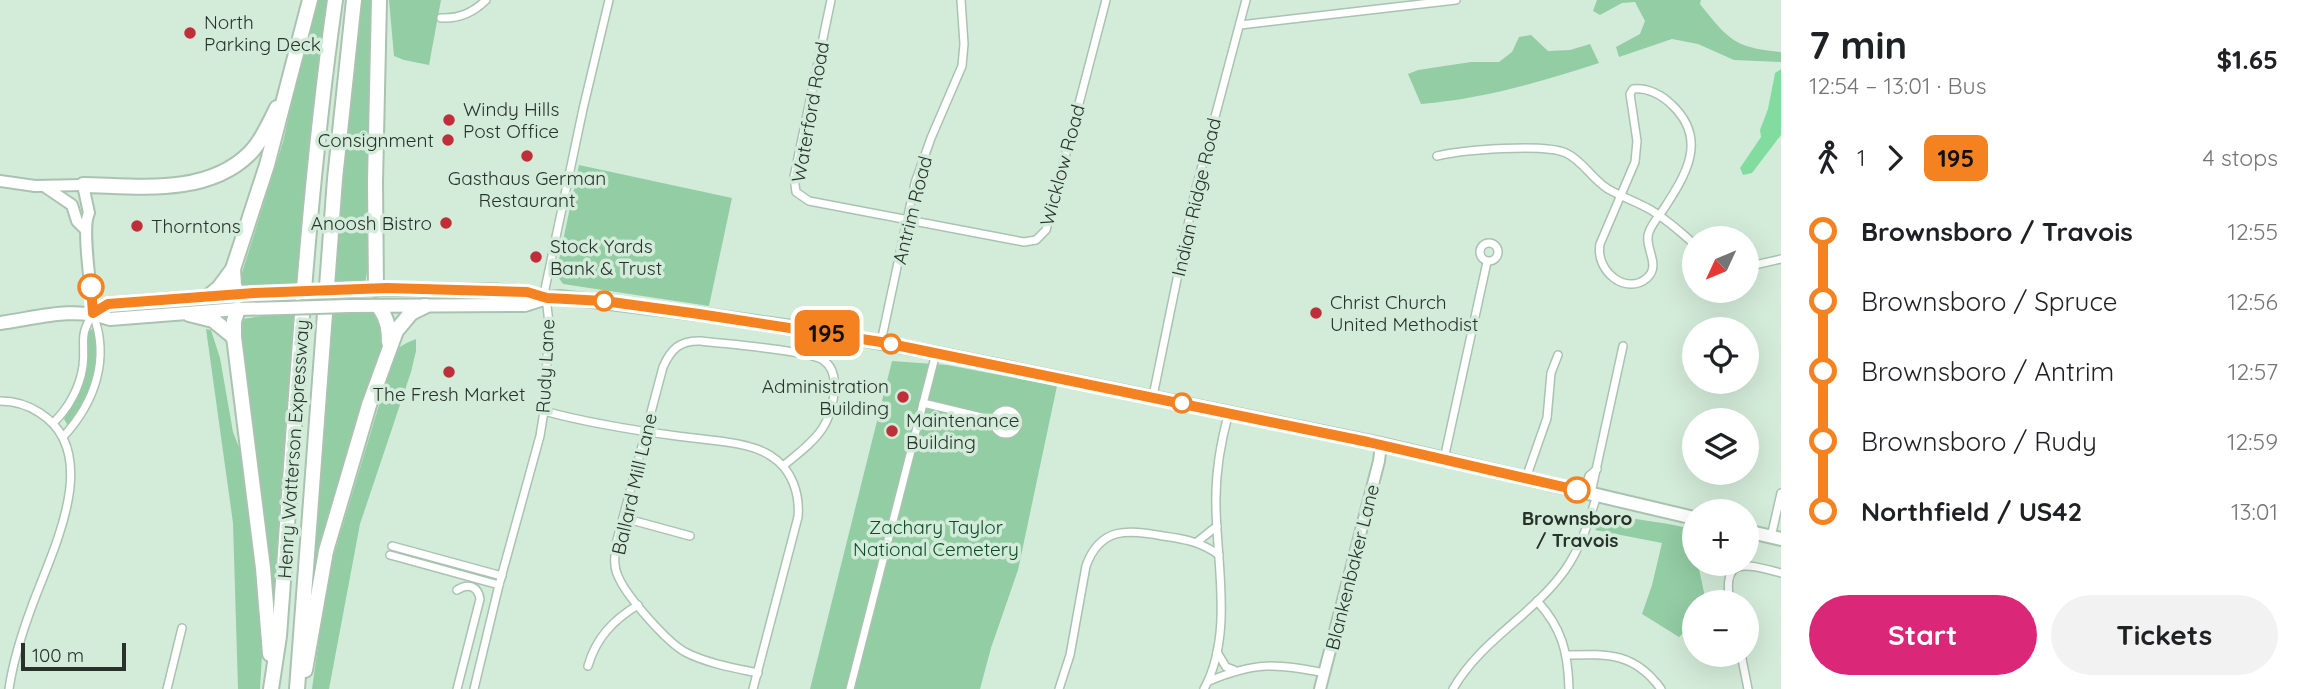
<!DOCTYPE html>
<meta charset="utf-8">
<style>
:root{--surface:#fff;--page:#f2f2f2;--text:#202124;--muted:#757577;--accent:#db2777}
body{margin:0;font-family:Quicksand,sans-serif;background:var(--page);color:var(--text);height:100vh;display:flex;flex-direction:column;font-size:26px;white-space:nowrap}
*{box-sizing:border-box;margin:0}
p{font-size:23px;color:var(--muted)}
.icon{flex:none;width:38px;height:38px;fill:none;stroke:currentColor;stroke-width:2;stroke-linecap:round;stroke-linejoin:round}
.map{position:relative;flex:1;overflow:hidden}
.details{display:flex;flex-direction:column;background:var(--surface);width:525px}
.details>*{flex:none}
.badge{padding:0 14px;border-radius:10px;font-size:24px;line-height:46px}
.needle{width:46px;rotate:226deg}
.fabs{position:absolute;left:1682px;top:226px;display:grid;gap:14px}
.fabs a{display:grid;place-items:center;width:77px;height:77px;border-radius:50%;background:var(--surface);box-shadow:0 7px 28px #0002;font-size:35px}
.scale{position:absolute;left:21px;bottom:18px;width:105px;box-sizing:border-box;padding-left:7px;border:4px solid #28322b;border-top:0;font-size:19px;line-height:24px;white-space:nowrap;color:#28322b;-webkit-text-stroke:5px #d3ecd9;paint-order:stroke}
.map>.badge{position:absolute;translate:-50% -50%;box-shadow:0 0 0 4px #fff}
.legs{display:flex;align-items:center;gap:10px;height:77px;padding:0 28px;font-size:23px}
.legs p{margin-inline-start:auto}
.head{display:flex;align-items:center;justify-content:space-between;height:119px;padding:0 28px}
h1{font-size:38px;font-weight:700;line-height:52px}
.primary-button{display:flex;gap:14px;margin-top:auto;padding:14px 28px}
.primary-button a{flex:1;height:80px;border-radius:42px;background:var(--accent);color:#fff;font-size:28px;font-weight:700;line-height:80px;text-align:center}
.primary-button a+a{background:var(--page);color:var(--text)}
ul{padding:0 28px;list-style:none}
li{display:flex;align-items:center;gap:24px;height:70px;font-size:26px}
li i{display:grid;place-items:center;width:10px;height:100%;margin:0 9px;background:currentColor}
li i::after{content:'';width:18px;height:18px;margin:-9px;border:5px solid;border-radius:50%;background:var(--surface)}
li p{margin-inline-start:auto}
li:first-child i{background:linear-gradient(#0000 50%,currentColor 0)}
li:last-child i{background:linear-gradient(currentColor 50%,#0000 0)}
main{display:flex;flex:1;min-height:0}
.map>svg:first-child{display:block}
.green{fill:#93cda4}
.water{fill:#83dc9f}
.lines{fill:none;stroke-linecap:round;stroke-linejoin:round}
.street-casing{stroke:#aac2b0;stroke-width:10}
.secondary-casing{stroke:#aac2b0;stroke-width:14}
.primary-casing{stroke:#aac2b0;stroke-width:16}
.highway-casing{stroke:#aac2b0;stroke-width:18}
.street{stroke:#fff;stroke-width:7}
.secondary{stroke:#fff;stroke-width:10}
.primary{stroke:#fff;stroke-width:12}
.highway{stroke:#fff;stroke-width:14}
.primary-bridge-casing{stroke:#aac2b0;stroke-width:16;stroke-linecap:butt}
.primary-bridge{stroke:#fff;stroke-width:12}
.line-1-casing{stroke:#fff;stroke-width:16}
.line-1{stroke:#f58220;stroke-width:10}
.poi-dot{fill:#bf2f39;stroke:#d3ecd9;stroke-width:2.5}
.stop-1-dot{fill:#fff;stroke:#f58220;stroke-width:3.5}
.labels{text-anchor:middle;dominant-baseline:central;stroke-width:7;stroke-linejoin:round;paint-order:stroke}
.poi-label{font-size:19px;fill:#28322b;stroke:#d3ecd9;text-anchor:start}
.street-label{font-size:19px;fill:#28322b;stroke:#d3ecd9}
.stop-label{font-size:19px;font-weight:bold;fill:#28322b;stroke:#d3ecd9}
.park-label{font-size:19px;fill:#084e28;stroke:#d3ecd9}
</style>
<main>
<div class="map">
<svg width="1781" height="689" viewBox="0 0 1781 689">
<rect width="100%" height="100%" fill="#d3ecd9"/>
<g class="green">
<path d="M 318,0 L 327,0 L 313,112 L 298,285 L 245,287 L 242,285 L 241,276 L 283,142 L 303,53 Z"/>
<path d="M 362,0 L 375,0 L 369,259 L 365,284 L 334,285 L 346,138 Z"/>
<path d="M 389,0 L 441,0 L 429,65 L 404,60 L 394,56 Z"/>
<path d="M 1597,0 L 1701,0 L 1700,4 C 1728,39 1734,48 1781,52 L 1781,62 L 1734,60 L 1698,44 L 1672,39 L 1619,57 L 1616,47 L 1640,34 L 1645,21 L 1635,2 L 1622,3 L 1600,15 L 1593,11 Z"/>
<path d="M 1531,35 L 1548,51 L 1570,50 L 1590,44 L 1599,63 C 1541,82 1482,99 1421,104 L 1408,74 L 1418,70 L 1471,62 L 1499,62 L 1512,52 L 1519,37 Z"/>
<path d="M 579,165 L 732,198 L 709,306 L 563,284 L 556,274 Z"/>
<path d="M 378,312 L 381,318 L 383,347 L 310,606 L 331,313 Z"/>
<path d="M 277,314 L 297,314 L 274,613 L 271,613 L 238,321 L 242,319 Z"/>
<path d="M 92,329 L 94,330 C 99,368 92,393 70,424 L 67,424 L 64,419 L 77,397 L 87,332 Z"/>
<path d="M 206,329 L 211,330 L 220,358 L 233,432 L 244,460 L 260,603 L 262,655 L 260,689 L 238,689 L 233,523 Z"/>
<path d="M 416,339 L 416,351 L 411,372 L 360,524 L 329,689 L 312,689 L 328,575 L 385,385 C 389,359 389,349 416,339 Z"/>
<path d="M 892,361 L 947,365 L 1057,386 L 1018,570 L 991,648 L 980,689 L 810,689 Z"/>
<path d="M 1615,515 C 1641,521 1666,522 1691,529 L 1694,544 L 1694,564 L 1698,564 L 1706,602 L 1694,602 L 1694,623 L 1679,637 L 1642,614 L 1652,585 L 1662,543 L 1595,530 L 1604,517 Z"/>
</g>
<path class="water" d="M 1781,69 L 1781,135 L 1752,173 L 1743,175 L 1740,168 L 1761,137 L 1760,130 L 1768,109 L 1775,73 Z"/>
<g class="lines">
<g class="street-casing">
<g id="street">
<path d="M 831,0 L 794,177 L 796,192 L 809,201 L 1024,242 L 1036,240 L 1046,230 L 1106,0"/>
<path d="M 441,18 C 459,19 473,13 486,0"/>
<path d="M 1240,25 L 1456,0"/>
<path d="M 1633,89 C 1647,87 1662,95 1672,105 C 1709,140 1685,176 1663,210 C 1658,217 1652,224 1649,232 C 1643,247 1662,265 1647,278 C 1626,296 1595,271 1600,244 L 1635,162 L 1637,141 L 1630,94 Z"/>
<path d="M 1437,156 C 1462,150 1544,143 1566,153 C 1583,161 1592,179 1608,189 C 1622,197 1637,202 1651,210 C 1667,220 1681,232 1694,244"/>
<circle cx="1489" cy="252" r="9"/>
<path d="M 1746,267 L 1781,259"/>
<path d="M 881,342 L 915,183 L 931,138 L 962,66 L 964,44 L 961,0"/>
<path d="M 1153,396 L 1194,196 L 1246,0"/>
<path d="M 0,401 C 15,401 28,405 40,413 C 104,454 51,553 32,606 C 22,633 13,661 9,689"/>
<path d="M 923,403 L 994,420"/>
<circle cx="1006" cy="422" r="12"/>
<path d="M 544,411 C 588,423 632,430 677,436 C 704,440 749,441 771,456 C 792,469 800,494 798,517 L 753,689"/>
<path d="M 53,423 C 69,408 80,387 83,366 C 86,341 78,337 93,314"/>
<path d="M 63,437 C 95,402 110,359 93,314"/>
<path d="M 1444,459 L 1487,262"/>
<path d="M 1526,478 L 1547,418 L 1551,373 L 1558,355"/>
<path d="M 1584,492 L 1589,476 L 1597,469"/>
<path d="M 1591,493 L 1623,346"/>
<path d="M 624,518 L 690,536"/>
<path d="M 1771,537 L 1781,493"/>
<path d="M 1197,542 L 1217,526"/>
<path d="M 392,546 L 502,576"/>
<path d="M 390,555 L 499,585"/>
<path d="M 1537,601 C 1562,628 1568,652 1569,689"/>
<path d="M 1730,602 C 1721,554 1749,565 1781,573"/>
<path d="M 1217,652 L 1226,667 L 1234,670"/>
<path d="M 1741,654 L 1748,689"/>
<path d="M 1566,655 C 1607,654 1634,652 1661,689"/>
<path d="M 588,666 C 596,638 613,620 638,605"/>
<path d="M 758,673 C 734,668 706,663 685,652 C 667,642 626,596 618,576 C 613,566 615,555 616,544 L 663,367 C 671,349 680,340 701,341 C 723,344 808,350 823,360 C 843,373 833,413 822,429 C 812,444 796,455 783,466"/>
<path d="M 1209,681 C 1255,662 1276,663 1325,673"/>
<path d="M 167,689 L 182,628"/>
<path d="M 457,689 L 480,599 C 478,586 468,583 457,590"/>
<path d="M 474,689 L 499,585 L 540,436 L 544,411 L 549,323 L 545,289 L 583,109 L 609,0"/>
<path d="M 850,689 L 936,353"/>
<path d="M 1059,689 L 1070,655 L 1086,566 C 1100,527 1128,529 1163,536 C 1185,539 1201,542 1219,555"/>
<path d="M 1204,689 C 1233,636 1217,565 1216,508 C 1215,476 1220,444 1229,412"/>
<path d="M 1453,689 C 1481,640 1533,615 1565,570 C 1581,547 1589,521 1597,495"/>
</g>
</g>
<g class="secondary-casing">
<g id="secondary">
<path d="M 0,181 L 35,186 L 83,185"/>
<path d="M 83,185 L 89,213 C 81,228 92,292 93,313"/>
<path d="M 44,186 L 72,205 L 77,221 L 86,230"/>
<path d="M 1320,689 L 1379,461 L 1381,444"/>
</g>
</g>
<g class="primary-casing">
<g id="primary">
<path d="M 350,290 C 387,288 423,289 460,290 C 489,290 518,290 546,298"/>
<path d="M 348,306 L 525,305 L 547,298 L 560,297 L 699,314 L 799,328 L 936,353 L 1381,444 L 1694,518"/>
<path d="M 93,313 L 108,304 L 122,303 L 254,293 L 300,292"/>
<path d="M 0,323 C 37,318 74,306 110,319 L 238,309 L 285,308"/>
<path d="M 1746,531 L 1781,539"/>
</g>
</g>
<g class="highway-casing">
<g id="highway">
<path d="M 83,185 C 138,186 206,196 249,154 C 261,142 269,124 277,108"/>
<path d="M 233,269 L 234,286 L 238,294"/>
<path d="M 376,289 L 375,182 L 379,0"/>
<path d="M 208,297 L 219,288 L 233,269 L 267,165 L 310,0"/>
<path d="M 379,307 C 387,318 389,328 389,342"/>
<path d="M 238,309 L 234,321 L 234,337 L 263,568 L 270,654"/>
<path d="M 189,314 L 213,320 L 234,337"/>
<path d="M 305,670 L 326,551 L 369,405 L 396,331 L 411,313 L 425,306"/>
<path d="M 271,689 L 279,636 C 295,424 305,211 335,0"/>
<path d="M 297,689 L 335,179 L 354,0"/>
</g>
</g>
<use href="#street" class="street"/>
<use href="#secondary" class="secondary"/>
<use href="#primary" class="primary"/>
<use href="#highway" class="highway"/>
<g class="primary-bridge-casing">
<g id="primary-bridge">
<path d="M 300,292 L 350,290"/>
<path d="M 285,308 L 348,306"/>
</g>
</g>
<use href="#primary-bridge" class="primary-bridge"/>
</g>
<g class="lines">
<g class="line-1-casing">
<path id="line-1" d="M 91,287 L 93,313 L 108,304 L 254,293 L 387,288 L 527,292 L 547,298 L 604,301 L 699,314 L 881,342 L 1368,442 L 1577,490"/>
</g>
<use href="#line-1" class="line-1"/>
</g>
<g class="poi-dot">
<circle cx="190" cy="33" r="7"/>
<circle cx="449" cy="120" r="7"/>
<circle cx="448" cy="140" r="7"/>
<circle cx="527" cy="156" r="7"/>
<circle cx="446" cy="223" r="7"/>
<circle cx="137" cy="226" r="7"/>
<circle cx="536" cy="257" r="7"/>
<circle cx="1316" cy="313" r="7"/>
<circle cx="449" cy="372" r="7"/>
<circle cx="903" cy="397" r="7"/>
<circle cx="892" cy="431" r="7"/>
</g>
<g class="stop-1-dot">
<circle cx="91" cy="287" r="12"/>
<circle cx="604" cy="301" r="9"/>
<circle cx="891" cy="344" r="9"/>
<circle cx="1182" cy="403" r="9"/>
<circle cx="1577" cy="490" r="12"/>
</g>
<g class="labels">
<g class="poi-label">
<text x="204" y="22">North<tspan x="204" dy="22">Parking Deck</tspan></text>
<text x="463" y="109">Windy Hills<tspan x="463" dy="22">Post Office</tspan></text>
<text x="434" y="140" text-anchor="end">Consignment</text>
<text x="527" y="178" text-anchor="middle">Gasthaus German<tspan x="527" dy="22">Restaurant</tspan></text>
<text x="432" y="223" text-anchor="end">Anoosh Bistro</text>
<text x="151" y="226">Thorntons</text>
<text x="550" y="246">Stock Yards<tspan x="550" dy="22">Bank &amp; Trust</tspan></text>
<text x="1330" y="302">Christ Church<tspan x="1330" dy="22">United Methodist</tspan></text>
<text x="889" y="386" text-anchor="end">Administration<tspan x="889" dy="22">Building</tspan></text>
<text x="449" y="394" text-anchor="middle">The Fresh Market</text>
<text x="906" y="420">Maintenance<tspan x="906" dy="22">Building</tspan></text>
</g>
<g class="street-label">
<text transform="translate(810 112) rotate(-80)">Waterford Road</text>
<text transform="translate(1062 165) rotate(-75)">Wicklow Road</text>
<text transform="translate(1196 197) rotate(-77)">Indian Ridge Road</text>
<text transform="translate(912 210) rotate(-76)">Antrim Road</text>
<text transform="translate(545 366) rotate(-87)">Rudy Lane</text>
<text transform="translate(293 449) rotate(-86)">Henry Watterson Expressway</text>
<text transform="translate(634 484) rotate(-77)">Ballard Mill Lane</text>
<text transform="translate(1352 567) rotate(-76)">Blankenbaker Lane</text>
</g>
<g class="stop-label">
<text x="1577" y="518">Brownsboro<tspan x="1577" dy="22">/ Travois</tspan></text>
</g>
<g class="park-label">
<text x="936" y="527">Zachary Taylor<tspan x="936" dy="22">National Cemetery</tspan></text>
</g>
</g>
</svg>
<div class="fabs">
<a><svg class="needle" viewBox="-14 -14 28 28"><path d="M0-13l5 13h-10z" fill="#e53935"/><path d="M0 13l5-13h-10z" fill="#757577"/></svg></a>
<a><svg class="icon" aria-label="locate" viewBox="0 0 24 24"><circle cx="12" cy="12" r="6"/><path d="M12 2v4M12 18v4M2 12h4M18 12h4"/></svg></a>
<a><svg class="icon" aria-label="layers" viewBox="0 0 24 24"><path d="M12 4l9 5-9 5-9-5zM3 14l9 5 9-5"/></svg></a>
<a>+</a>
<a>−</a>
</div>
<div class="scale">100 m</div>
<b class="badge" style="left:827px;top:333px;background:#f58220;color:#111">195</b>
</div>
<section class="details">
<div class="head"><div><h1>7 min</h1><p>12:54 – 13:01 · Bus</p></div><b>$1.65</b></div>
<div class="legs"><svg class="icon" aria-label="walk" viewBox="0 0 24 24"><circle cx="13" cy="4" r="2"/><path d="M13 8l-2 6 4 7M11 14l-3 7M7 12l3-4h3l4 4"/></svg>1<svg class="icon" aria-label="forward" viewBox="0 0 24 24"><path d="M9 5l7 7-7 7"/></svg><b class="badge" style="background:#f58220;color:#111">195</b><p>4 stops</p></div>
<ul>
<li><i style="color:#f58220"></i><b>Brownsboro / Travois</b><p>12:55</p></li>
<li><i style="color:#f58220"></i><span>Brownsboro / Spruce</span><p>12:56</p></li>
<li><i style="color:#f58220"></i><span>Brownsboro / Antrim</span><p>12:57</p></li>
<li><i style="color:#f58220"></i><span>Brownsboro / Rudy</span><p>12:59</p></li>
<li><i style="color:#f58220"></i><b>Northfield / US42</b><p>13:01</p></li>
</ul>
<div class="primary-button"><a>Start</a><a>Tickets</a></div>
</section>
</main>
